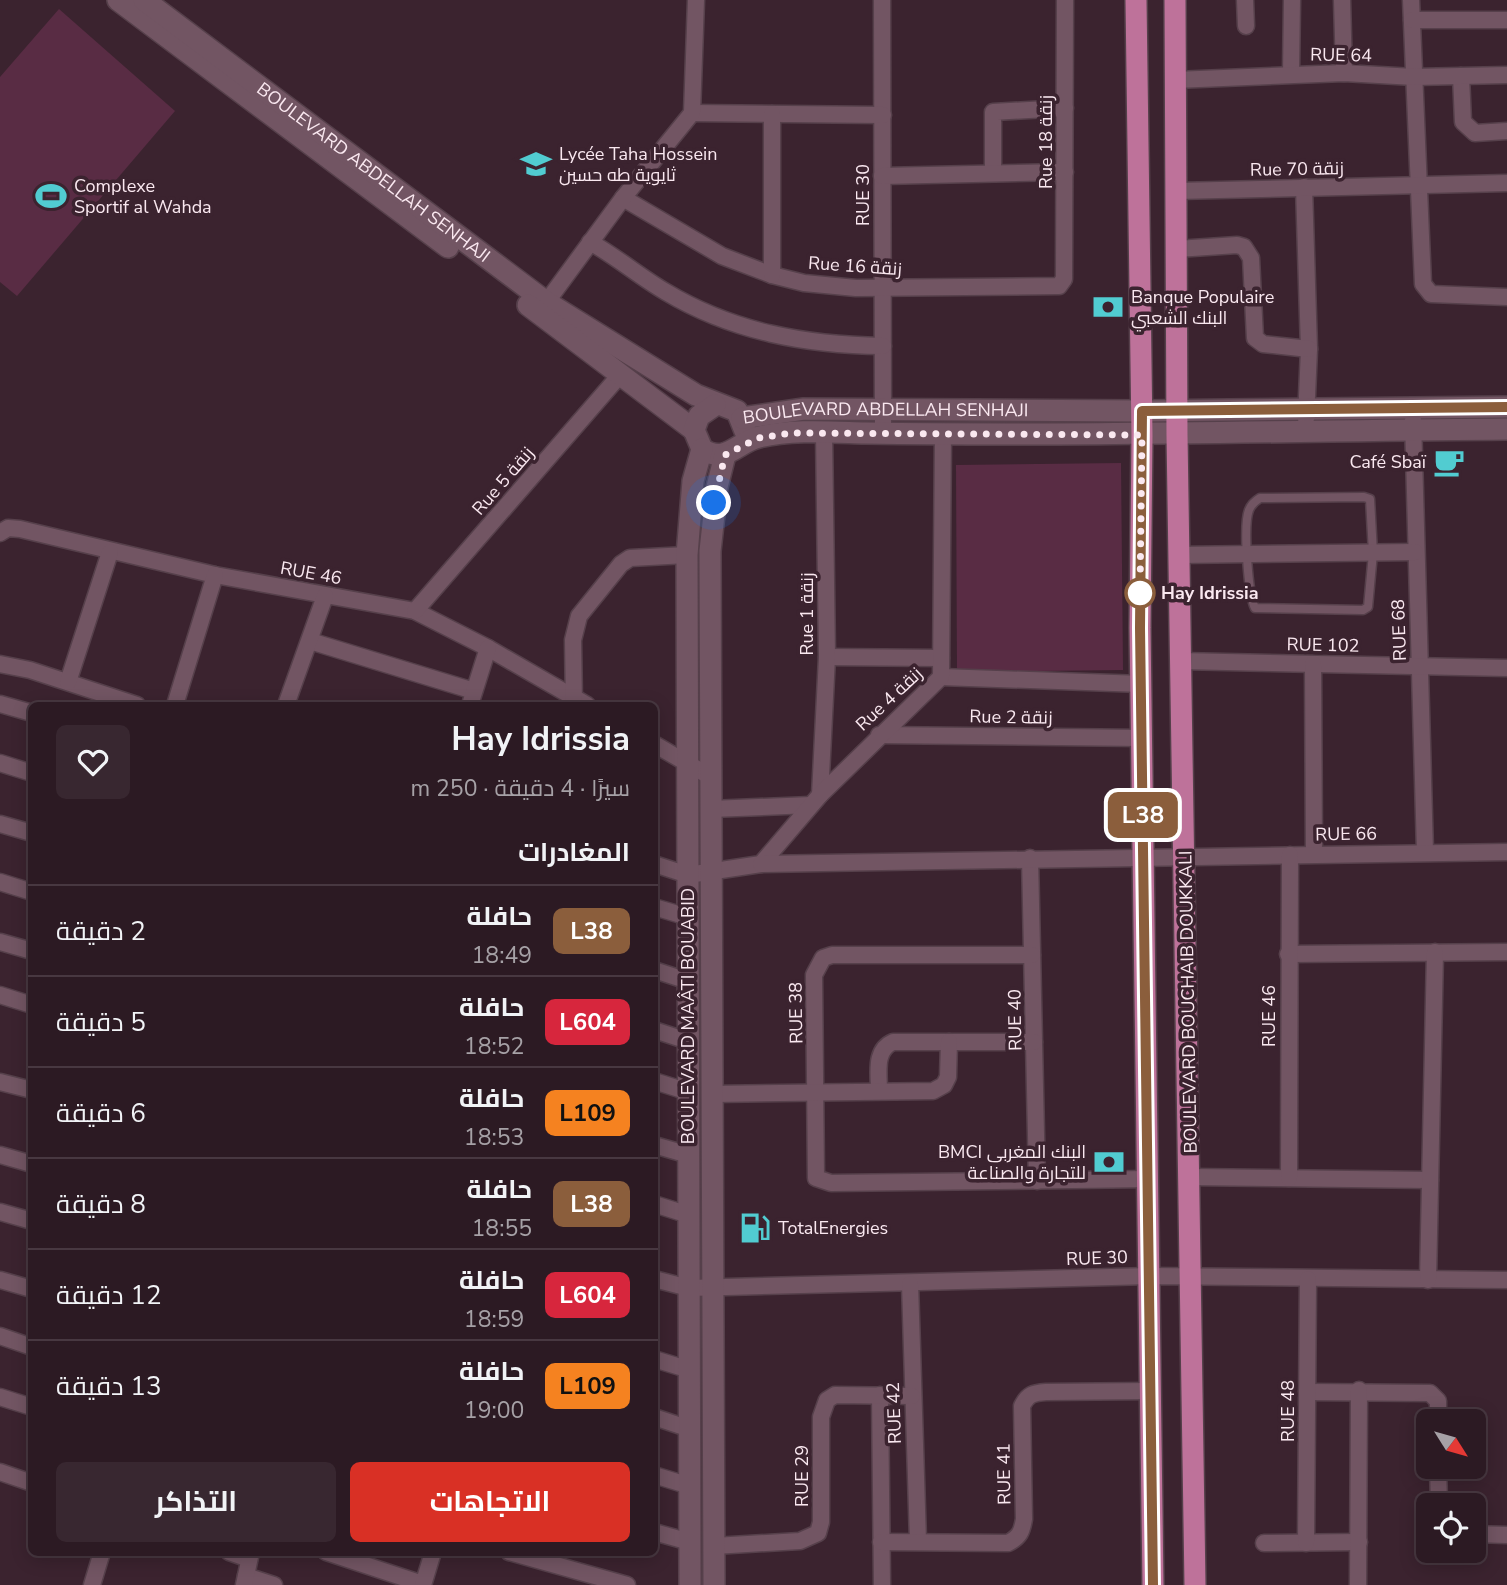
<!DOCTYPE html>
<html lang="ar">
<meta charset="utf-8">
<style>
:root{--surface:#2c1a23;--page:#382730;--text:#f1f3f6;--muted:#a6a1a6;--line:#483841;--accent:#d93025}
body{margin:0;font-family:"Nunito Sans",Cairo,sans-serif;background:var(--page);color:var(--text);direction:rtl;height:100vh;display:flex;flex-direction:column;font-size:26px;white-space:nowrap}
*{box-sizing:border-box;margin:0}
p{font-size:23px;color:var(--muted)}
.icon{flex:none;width:38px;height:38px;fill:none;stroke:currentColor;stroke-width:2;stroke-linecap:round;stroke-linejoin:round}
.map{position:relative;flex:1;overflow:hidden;direction:ltr}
.side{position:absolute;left:28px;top:702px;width:630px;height:854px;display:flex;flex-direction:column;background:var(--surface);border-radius:10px;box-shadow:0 4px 18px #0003,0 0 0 2px var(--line);direction:rtl}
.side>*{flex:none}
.badge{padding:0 14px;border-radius:10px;font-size:24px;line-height:46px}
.needle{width:46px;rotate:127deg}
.buttons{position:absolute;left:1416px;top:1409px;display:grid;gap:14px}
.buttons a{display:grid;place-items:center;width:70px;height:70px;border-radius:10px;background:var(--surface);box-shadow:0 4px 18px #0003,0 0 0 2px var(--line);font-size:35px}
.you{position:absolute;width:35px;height:35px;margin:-18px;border:5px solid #fff;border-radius:50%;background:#1a73e8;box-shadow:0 0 0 10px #1a73e833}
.map>.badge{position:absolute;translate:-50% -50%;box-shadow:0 0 0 4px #fff}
h2{padding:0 28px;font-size:26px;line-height:63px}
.round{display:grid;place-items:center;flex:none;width:74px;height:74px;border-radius:10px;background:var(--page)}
.head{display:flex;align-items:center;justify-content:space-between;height:119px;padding:0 28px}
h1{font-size:33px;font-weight:700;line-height:52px}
.button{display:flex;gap:14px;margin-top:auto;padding:14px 28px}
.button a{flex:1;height:80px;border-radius:10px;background:var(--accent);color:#fff;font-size:28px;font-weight:700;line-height:80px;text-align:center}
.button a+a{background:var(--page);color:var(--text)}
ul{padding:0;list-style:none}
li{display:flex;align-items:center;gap:21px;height:91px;padding:0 28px;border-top:2px solid var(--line)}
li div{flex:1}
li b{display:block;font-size:26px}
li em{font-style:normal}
li .badge{min-width:77px;font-weight:700;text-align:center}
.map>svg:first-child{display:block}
.green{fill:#592c44}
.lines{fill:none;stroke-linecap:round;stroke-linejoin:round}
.lane-casing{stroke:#56404b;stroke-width:11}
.street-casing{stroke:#56404b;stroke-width:19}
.secondary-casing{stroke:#56404b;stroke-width:24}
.primary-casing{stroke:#56404b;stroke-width:24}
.lane{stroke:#725563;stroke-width:8}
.street{stroke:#725563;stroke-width:16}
.secondary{stroke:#725563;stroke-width:21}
.primary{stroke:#be729a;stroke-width:21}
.line-casing{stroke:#fff;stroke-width:16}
.line{stroke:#8b5e3c;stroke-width:10}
.walk{stroke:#fae8f0;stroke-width:7;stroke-dasharray:0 12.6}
.stop-dot{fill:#fff;stroke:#8b5e3c;stroke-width:3.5}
.labels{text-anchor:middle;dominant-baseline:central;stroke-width:7;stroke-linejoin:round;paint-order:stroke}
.street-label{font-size:18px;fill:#fae8f0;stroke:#3b232f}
.poi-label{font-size:18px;fill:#fae8f0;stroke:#3b232f;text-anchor:start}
.stop-label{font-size:18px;font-weight:bold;fill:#fae8f0;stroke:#3b232f;text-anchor:start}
</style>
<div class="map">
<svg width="1507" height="1585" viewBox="0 0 1507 1585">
<rect width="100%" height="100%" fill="#3b232f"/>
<g class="green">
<path d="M 59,9 L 175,111 L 17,296 L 0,282 L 0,77 Z"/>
<path d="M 1121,463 L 1123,670 L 957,672 L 956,465 Z"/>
</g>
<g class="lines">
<g class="lane-casing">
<path id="lane" d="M 1364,497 L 1370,499 L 1373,553 L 1368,607 L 1363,610 L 1255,608 C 1248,594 1243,525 1249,510 C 1251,505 1255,501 1260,498 Z"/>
</g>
<g class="street-casing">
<g id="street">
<path d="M 882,0 L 883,433"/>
<path d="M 1245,0 L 1246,26"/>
<path d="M 1342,0 L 1344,73"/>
<path d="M 1411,0 L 1423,284 L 1431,294 L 1507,297"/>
<path d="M 1412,20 L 1507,20"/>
<path d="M 1291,74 L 1292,0"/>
<path d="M 1461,76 L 1463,122 L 1475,133 L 1507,131"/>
<path d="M 1175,80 L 1344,73 L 1414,77 L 1507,75"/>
<path d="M 692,113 L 883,115"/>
<path d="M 993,173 L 993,112 L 1065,108"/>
<path d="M 882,176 L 1065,172"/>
<path d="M 1304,187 L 1309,349 L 1306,419"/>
<path d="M 1177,191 L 1507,183"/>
<path d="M 623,198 L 722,256 L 772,275 L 804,283 L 856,288 L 1059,286 L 1064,279 L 1065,0"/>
<path d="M 590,242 C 617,257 640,277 666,292 C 733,332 806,345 883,346"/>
<path d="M 1177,249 L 1237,245 L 1244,247 L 1251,258 L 1255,338 L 1263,344 L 1309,349"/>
<path d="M 772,275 L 772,114"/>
<path d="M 540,311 L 623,198 L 692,113 L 696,0"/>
<path d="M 1413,420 L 1425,852"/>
<path d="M 0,533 L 8,528 L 20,529 L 215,575 L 415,611 L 488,648 L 587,705"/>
<path d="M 1179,555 L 1415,552"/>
<path d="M 415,611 L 620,375"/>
<path d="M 310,641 L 474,691"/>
<path d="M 827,657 L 941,658"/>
<path d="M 1180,661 L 1507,668"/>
<path d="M 0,664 L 30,670 L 137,705"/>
<path d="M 1313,664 L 1314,854"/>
<path d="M 941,677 L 1142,684"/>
<path d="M 68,682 L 110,552"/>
<path d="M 0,704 L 32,713"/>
<path d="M 175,705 L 215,575"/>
<path d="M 286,705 L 325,596"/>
<path d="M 470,705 L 488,648"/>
<path d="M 574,705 L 573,640 L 579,616 L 621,564 L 630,558 L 687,555"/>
<path d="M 879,735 L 1142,738"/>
<path d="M 654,744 L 711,777"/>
<path d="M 0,763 L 32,773"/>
<path d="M 820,795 L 827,657 L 824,432"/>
<path d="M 711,809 L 811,805"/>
<path d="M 0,824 L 32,833"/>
<path d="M 1030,858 L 1037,1181"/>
<path d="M 654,864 L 688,875 L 761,864 L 820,795 L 941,677 L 943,433"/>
<path d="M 761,864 L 1507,852"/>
<path d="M 0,882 L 32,892"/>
<path d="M 654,907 L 688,917"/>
<path d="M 0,942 L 32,951"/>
<path d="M 1288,954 L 1507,952"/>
<path d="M 1032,955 L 832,955 L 823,958 L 814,975 L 816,1178 L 831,1183 L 1149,1179"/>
<path d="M 654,970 L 688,981"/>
<path d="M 0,995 L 32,1005"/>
<path d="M 654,1030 L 688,1041"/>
<path d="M 654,1081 L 689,1092"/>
<path d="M 0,1082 L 32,1090"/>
<path d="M 879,1091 C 879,1073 874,1050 893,1042 L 1034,1042"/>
<path d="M 712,1094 L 933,1091 L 944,1085 L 948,1077 L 949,1042"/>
<path d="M 654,1145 L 689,1155"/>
<path d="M 0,1155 L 32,1164"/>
<path d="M 1191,1177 L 1430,1180"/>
<path d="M 1289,1178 L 1290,855"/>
<path d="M 654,1204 L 689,1215"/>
<path d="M 0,1212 L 32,1221"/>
<path d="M 654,1279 L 689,1288 L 1150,1276 L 1507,1280"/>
<path d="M 0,1280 L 32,1289"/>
<path d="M 1428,1280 L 1435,952"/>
<path d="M 910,1284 L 918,1541"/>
<path d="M 0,1336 L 32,1347"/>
<path d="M 654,1359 L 690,1370"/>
<path d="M 1307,1392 L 1430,1393 L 1438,1401 L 1438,1421"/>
<path d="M 880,1395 L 882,1585"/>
<path d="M 0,1397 L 32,1407"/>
<path d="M 654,1417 L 690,1429"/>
<path d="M 1438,1466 L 1439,1505"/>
<path d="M 0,1472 L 32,1483"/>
<path d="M 654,1475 L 690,1486"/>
<path d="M 654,1532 L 690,1542"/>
<path d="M 1474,1534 L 1507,1535"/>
<path d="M 881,1542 L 1008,1543 C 1020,1537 1022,1531 1024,1519 L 1022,1406 C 1028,1394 1033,1393 1046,1392 L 1150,1391"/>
<path d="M 1264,1543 L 1359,1542"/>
<path d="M 1306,1543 L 1308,1279"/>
<path d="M 714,1546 L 800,1541 L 818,1533 L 821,1522 L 821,1417 L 827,1400 L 835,1395 L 912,1396"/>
<path d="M 229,1552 L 249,1559"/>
<path d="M 326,1552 L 423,1584"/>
<path d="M 509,1552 L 627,1585"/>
<path d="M 246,1576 L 274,1585"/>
<path d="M 92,1585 L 102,1552"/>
<path d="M 244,1585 L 251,1552"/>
<path d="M 423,1585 L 433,1552"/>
<path d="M 1358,1585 L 1359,1390"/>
</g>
</g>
<g class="secondary-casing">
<g id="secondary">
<path d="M 118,0 L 448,247"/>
<path id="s1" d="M 144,0 L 546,302 L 696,395 L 737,411 L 745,431"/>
<path d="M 528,305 L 694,430"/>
<path d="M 715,405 L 699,416 L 694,430 L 702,449 C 726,465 737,442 759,437 C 793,429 830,432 865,433 C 1079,436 1293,431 1507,429"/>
<path id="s2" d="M 742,418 L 804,409 L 1142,411 L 1507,407"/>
<path d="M 690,1585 L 687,555 L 693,481 L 702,449"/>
<path d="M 714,1585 L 710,551 L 717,487 L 725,455"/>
</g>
</g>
<g class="primary-casing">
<g id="primary">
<path d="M 1136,0 L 1142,435 L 1140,628 L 1153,1585"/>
<path d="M 1175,0 L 1177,435 L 1195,1585"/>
</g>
</g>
<use href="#lane" class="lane"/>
<use href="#street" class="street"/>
<use href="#secondary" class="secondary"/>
<use href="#primary" class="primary"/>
</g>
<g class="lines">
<g class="line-casing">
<path id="line" d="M 1153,1585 L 1140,628 L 1142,411 L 1507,407"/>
</g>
<use href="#line" class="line"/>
<path class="walk" d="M 714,503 L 725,455 L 758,438 L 792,433 L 1142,435 L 1140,593"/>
</g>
<defs>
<g id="school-bare" transform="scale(2.415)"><path d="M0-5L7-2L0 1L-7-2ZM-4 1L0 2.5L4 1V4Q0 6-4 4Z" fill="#51ccd1" stroke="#3b232f" stroke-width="2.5" paint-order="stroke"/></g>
<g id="stadium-bare" transform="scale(2.415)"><path d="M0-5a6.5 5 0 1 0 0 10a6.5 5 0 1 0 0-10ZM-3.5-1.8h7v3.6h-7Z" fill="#51ccd1" stroke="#3b232f" stroke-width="2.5" paint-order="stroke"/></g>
<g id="bank-bare" transform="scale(2.415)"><path d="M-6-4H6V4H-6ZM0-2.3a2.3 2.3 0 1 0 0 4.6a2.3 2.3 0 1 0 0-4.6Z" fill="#51ccd1" stroke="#3b232f" stroke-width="2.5" paint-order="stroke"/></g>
<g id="cafe-bare" transform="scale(2.415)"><path d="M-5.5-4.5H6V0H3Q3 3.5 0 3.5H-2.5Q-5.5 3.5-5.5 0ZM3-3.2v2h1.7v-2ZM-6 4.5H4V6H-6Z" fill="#51ccd1" stroke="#3b232f" stroke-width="2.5" paint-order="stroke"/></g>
<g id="fuel-bare" transform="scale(2.415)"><path d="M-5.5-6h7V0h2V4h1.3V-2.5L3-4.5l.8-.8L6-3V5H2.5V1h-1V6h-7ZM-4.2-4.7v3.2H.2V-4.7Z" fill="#51ccd1" stroke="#3b232f" stroke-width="2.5" paint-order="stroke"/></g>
</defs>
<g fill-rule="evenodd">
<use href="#school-bare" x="536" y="164"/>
<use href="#stadium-bare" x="51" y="196"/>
<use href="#bank-bare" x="1108" y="307"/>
<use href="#cafe-bare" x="1449" y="462"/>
<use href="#bank-bare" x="1109" y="1162"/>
<use href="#fuel-bare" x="755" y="1228"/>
</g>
<circle class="stop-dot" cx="1140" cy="593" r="14"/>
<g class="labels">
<g class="street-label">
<text transform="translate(1341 55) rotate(1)">RUE 64</text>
<text transform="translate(1046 142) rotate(-90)">Rue 18 زنقة</text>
<text transform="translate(1297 169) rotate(-1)">Rue 70 زنقة</text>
<text stroke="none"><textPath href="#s1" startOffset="287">BOULEVARD ABDELLAH SENHAJI</textPath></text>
<text transform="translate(863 195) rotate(-90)">RUE 30</text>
<text transform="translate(855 266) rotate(4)">Rue 16 زنقة</text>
<text stroke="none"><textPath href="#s2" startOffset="144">BOULEVARD ABDELLAH SENHAJI</textPath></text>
<text transform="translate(503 481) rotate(-49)">Rue 5 زنقة</text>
<text transform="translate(311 573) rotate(10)">RUE 46</text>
<text transform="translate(807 614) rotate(-90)">Rue 1 زنقة</text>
<text transform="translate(1399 630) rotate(-92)">RUE 68</text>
<text transform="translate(1323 645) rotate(1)">RUE 102</text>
<text transform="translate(889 699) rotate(-43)">Rue 4 زنقة</text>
<text transform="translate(1011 717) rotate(1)">Rue 2 زنقة</text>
<text transform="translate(1346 834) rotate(-1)">RUE 66</text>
<text transform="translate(1188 1002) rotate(-91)">BOULEVARD BOUCHAIB DOUKKALI</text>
<text transform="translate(796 1013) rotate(-91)">RUE 38</text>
<text transform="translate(688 1016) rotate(-90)">BOULEVARD MAÂTI BOUABID</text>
<text transform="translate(1269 1016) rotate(-90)">RUE 46</text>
<text transform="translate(1015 1020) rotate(-91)">RUE 40</text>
<text transform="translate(1097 1258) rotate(-2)">RUE 30</text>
<text transform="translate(1288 1411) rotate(-90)">RUE 48</text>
<text transform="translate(894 1413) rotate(-92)">RUE 42</text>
<text transform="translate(1004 1474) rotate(-91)">RUE 41</text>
<text transform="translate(802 1476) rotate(-90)">RUE 29</text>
</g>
<g class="poi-label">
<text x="559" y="154">Lycée Taha Hossein<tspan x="559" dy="21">ثايوية طه حسين</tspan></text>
<text x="74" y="186">Complexe<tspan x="74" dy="21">Sportif al Wahda</tspan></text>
<text x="1131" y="297">Banque Populaire<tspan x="1131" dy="21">البنك الشعبي</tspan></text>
<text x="1426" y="462" text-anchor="end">Café Sbaï</text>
<text x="1086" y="1152" text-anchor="end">BMCI البنك المغربي<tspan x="1086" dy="21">للتجارة والصناعة</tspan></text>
<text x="778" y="1228">TotalEnergies</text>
</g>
<g class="stop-label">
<text x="1161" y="593">Hay Idrissia</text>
</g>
</g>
</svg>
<div class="buttons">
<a><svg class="needle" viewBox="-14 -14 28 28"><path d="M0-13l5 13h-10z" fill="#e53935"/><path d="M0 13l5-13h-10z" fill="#a6a1a6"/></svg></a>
<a><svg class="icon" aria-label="locate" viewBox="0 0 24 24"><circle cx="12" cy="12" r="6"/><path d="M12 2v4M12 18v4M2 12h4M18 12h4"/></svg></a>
</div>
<div class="you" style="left:714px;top:503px"></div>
<b class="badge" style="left:1143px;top:815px;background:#8b5e3c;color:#fff">L38</b>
<section class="side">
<div class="head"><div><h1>Hay Idrissia</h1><p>سيرًا · 4 دقيقة · 250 m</p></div><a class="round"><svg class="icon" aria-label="heart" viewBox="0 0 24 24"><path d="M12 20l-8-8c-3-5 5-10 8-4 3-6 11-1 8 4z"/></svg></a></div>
<h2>المغادرات</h2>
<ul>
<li><span class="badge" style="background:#8b5e3c;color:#fff">L38</span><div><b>حافلة</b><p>18:49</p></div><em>2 دقيقة</em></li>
<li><span class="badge" style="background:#d7263d;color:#fff">L604</span><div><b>حافلة</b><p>18:52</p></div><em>5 دقيقة</em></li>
<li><span class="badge" style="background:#f58220;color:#111">L109</span><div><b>حافلة</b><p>18:53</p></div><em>6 دقيقة</em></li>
<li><span class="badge" style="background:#8b5e3c;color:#fff">L38</span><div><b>حافلة</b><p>18:55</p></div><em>8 دقيقة</em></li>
<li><span class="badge" style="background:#d7263d;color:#fff">L604</span><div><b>حافلة</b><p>18:59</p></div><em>12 دقيقة</em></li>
<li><span class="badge" style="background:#f58220;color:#111">L109</span><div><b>حافلة</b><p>19:00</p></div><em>13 دقيقة</em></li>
</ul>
<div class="button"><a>الاتجاهات</a><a>التذاكر</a></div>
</section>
</div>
